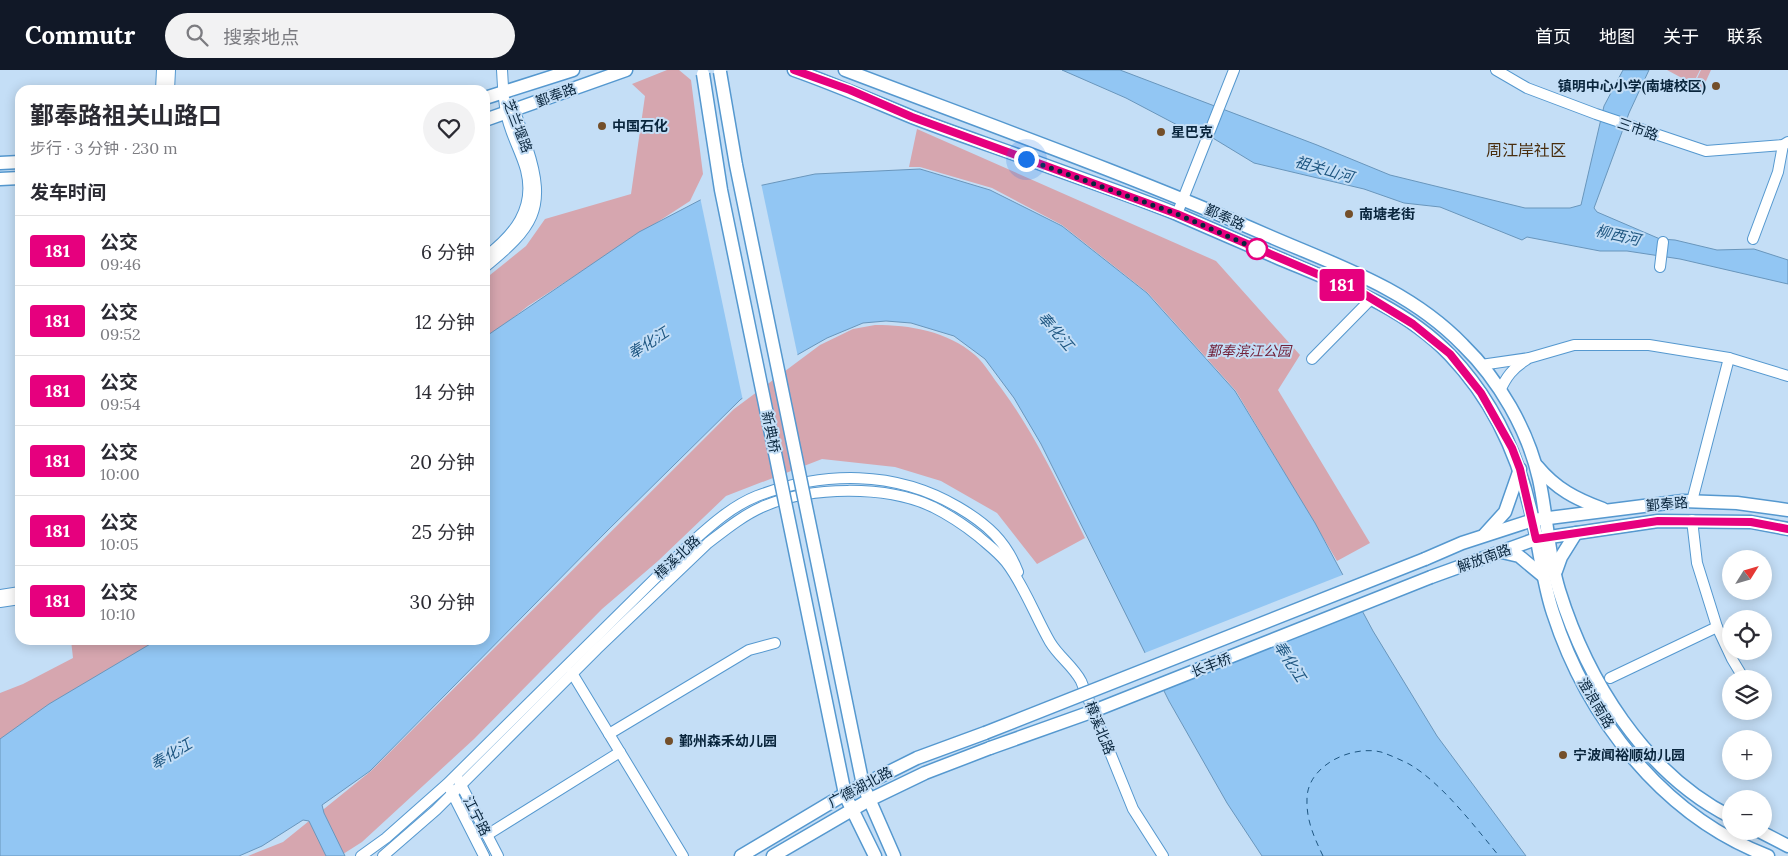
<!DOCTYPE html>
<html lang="zh">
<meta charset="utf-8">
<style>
:root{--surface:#fff;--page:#f2f2f3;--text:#2b2b33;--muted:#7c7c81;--line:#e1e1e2;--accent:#111827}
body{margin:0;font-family:Lora,"Noto Sans SC",serif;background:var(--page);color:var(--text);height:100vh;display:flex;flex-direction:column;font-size:19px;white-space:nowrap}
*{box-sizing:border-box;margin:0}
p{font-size:16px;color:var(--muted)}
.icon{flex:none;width:28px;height:28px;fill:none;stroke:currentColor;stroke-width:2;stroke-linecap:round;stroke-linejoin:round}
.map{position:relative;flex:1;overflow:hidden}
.panel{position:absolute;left:15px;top:15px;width:475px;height:560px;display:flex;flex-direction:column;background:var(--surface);border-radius:15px;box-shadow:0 2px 12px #0003}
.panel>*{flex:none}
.badge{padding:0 10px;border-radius:4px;font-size:18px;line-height:32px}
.needle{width:32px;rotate:53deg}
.controls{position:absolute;left:1722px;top:480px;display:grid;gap:10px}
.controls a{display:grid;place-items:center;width:50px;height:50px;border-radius:50%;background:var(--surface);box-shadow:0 2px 12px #0003;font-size:25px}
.you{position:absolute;width:25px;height:25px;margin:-12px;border:4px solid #fff;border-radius:50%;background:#1a73e8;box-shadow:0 0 0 8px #1a73e833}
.map>.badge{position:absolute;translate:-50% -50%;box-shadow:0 0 0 2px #fff}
h2{padding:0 15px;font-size:19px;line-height:45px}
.round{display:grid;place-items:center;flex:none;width:52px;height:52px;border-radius:26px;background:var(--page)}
.overview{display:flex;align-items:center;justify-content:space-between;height:85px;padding:0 15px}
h1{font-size:24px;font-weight:700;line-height:38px}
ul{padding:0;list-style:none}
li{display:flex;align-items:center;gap:15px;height:70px;padding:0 15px;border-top:1px solid var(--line)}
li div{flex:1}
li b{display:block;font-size:19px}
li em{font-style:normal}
li .badge{min-width:55px;font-weight:700;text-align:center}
header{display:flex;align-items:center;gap:30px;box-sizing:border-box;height:70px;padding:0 25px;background:var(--accent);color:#fff}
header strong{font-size:24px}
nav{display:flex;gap:28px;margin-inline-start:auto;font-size:18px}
.search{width:350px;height:45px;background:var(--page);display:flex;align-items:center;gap:12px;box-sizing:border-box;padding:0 18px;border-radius:28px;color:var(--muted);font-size:19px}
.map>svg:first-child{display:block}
.green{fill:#d6a6af}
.water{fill:#92c6f3;stroke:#6996bc}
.pier{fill:#c4def6}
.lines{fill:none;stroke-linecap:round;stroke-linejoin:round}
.ferry{stroke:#1e5681;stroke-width:1;stroke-dasharray:6 5;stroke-linecap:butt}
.minor-casing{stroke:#5598cf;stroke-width:12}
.major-casing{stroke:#5598cf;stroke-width:15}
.minor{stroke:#fff;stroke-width:10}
.major{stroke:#fff;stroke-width:12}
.major-bridge-casing{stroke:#5598cf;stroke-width:15;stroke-linecap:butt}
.major-bridge{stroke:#fff;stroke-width:12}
.line-casing{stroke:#fff;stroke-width:11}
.line{stroke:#e6007e;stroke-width:8}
.walk{stroke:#09253c;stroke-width:5;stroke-dasharray:0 9}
.poi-dot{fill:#744f2a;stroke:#c4def6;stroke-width:2}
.stop-dot{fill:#fff;stroke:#e6007e;stroke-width:2.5}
.labels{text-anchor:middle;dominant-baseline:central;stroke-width:4;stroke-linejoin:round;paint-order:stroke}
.poi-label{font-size:14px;font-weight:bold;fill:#09253c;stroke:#c4def6;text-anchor:start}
.street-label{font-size:14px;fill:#09253c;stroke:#c4def6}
.park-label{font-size:14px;font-style:italic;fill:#72223b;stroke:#c4def6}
.water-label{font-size:15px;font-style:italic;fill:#1e5681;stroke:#c4def6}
.quarter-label{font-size:16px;fill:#492e0f;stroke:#c4def6}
</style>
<header>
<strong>Commutr</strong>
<div class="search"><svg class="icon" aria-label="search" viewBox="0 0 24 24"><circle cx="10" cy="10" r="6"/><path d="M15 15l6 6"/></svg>搜索地点</div>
<nav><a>首页</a><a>地图</a><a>关于</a><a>联系</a></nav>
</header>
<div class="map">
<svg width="1788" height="786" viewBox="0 0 1788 786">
<rect width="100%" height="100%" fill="#c4def6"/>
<g class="green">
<path d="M 667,0 L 679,0 L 691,10 L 703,104 L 690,131 L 528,236 L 485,270 L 485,209 L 526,176 L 545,149 L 631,124 L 645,26 L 632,14 Z"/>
<path d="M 1667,0 L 1700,0 L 1693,14 Z"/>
<path d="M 1701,0 L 1711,0 L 1701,22 L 1693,17 Z"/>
<path d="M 917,59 L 1216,191 L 1300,285 L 1278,320 L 1370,473 L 1337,491 L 1236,321 L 1148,223 L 1062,155 L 992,118 L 920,97 L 909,97 Z"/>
<path d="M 875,255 C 910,255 947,261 975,285 C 985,294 993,308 1001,318 C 1036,365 1059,416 1085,468 L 1037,494 L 997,443 L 941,411 L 895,397 L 822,389 L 726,426 L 658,491 L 602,539 L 474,669 L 362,772 L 340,786 L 248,786 L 283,772 L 371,701 L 734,339 L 820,275 L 853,259 Z"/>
<path d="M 71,570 L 167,570 L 0,670 L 0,623 L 23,614 L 73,588 Z"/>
</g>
<g class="water">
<path d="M 1062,0 L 1120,0 L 1317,75 L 1390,105 L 1525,138 L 1570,138 L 1581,135 L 1604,36 L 1623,0 L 1649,0 L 1629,43 L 1594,138 L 1597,142 L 1660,169 L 1675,170 L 1717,180 L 1754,179 L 1788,190 L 1788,214 L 1680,189 L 1627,181 L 1600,181 L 1527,167 L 1522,170 L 1440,137 L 1404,133 L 1364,119 L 1254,93 L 1198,59 L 1183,58 L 1126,28 Z"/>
<path d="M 920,99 L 990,120 L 1062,156 L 1147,223 L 1235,321 L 1315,453 L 1373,561 L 1437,666 L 1526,786 L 1262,786 L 1227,733 L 1169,631 L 1041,374 L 1014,328 L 985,289 L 954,266 L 911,253 L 886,251 L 863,253 L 827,268 L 797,285 L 740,330 L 608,460 L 370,701 L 322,735 L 324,743 L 345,786 L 326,786 L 309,751 L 303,750 L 262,776 L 239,786 L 0,786 L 0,669 L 49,634 L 157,570 L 485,570 L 485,267 L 639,162 L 706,127 L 815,104 Z"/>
</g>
<g class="pier">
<path d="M 761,113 L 798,287 L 743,331 L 700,127 Z"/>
<path d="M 1345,504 L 1364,539 L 1161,620 L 1142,584 Z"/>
</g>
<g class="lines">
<path class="ferry" d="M 1323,786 C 1314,767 1306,750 1307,728 C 1308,695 1352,675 1381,682 C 1390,685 1401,690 1409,694 C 1441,712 1476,758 1499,786"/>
<g class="minor-casing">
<g id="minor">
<path d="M 1496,0 L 1527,18 L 1596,44 L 1706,81 L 1783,75 L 1788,72"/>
<path d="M 161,20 L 162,0"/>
<path d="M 169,20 L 170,0"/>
<path d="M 1177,144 L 1234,0"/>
<path d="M 1753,169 L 1778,102 L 1783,75"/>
<path d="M 485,187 C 514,165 536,139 526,100 C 521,81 509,62 506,42 C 503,28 503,14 502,0"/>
<path d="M 485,197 C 532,158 548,140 527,77 C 522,63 518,47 511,33"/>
<path d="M 1660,197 L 1663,172"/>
<path d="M 1312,289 L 1371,229"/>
<path d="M 1481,295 L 1529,288 L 1574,275 L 1649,275 L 1729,288 L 1788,306"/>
<path d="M 1500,321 C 1506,307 1513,298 1526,290"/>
<path d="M 1692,431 L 1729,288"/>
<path d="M 0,525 L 20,522"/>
<path d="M 0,532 L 20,529"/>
<path d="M 1717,557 L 1732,589 L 1744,609"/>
<path d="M 572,603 L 683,786"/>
<path d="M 1610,608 L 1717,557 L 1697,493 L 1692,450"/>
<path d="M 609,664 L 749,580 L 775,573"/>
<path d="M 458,709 L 498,786"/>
<path d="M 449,717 L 484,786"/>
<path d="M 487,765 L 620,682"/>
<path d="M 361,786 L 386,768 L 447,714 L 692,472 C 711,455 732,436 757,426 C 824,401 895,400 958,437 C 987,454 1006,471 1018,502"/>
<path d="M 383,786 L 436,740 L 597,579 L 708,473 C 725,460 742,446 762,437 C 810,416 886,415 933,437 C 949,445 964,455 978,466 C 987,474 998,482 1006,492 C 1024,515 1035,546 1050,572 C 1059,587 1073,596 1081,611 L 1133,739 L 1163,786"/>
</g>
</g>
<g class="major-casing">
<g id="major">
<path d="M 794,0 C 834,14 873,31 912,47 C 948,61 984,73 1020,86 C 1072,106 1125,123 1177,144 C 1210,158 1243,173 1276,187 C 1337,213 1403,236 1450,285 C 1494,331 1520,389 1533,451 C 1540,481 1543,513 1553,543 C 1587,648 1663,746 1768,786"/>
<path d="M 845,0 C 987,54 1130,105 1269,166 C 1338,196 1409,219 1463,275 C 1499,310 1528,360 1539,409 C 1547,445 1548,485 1559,520 C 1587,610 1644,703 1731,747"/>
<path d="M 485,28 L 573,0"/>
<path d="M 485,50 L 626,0"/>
<path d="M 0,93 L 20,92"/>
<path d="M 0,109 L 20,108"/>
<path d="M 1537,396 C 1556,419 1576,429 1603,439"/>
<path d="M 1485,464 L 1505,442 L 1520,399"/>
<path d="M 1502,482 L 1519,486 L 1543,506"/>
<path d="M 1425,489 L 1462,473 L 1533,450 L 1683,431 L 1737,433 L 1788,440"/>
<path d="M 1556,501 L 1561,487 L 1576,463"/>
<path d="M 1431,507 L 1536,469 L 1658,451 L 1751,452 L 1788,459"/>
<path d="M 866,722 L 894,786"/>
<path d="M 848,731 L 875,786"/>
<path d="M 1759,761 L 1788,776"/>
<path d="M 741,786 L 845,724 L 917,688 L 985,663"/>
<path d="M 773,786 L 869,730 L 925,703 L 990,678"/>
</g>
</g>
<use href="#minor" class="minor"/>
<use href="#major" class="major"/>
<g class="major-bridge-casing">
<g id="major-bridge">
<path d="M 720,2 L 736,95 L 863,715"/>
<path d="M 703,4 L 721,120 L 845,724"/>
<path d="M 985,663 L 1425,489"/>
<path d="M 990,678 L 1091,642 L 1431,507"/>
</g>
</g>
<use href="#major-bridge" class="major-bridge"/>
</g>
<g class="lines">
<g class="line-casing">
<path id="line" d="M 794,0 L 850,20 L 912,47 L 1177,144 L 1364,224 L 1413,254 L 1450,284 L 1481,323 L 1512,378 L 1520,399 L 1536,469 L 1658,451 L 1751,452 L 1788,459"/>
</g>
<use href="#line" class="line"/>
<path class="walk" d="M 1026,89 L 1177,144 L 1257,179"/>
</g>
<g class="poi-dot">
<circle cx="1716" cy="16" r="5"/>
<circle cx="602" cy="56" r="5"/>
<circle cx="1161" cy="62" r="5"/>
<circle cx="1349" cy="144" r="5"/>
<circle cx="669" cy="671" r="5"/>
<circle cx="1563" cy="685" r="5"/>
</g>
<circle class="stop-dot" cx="1257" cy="179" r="10"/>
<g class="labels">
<g class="poi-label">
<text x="1706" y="16" text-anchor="end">镇明中心小学(南塘校区)</text>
<text x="612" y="56">中国石化</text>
<text x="1171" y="62">星巴克</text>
<text x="1359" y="144">南塘老街</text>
<text x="679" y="671">鄞州森禾幼儿园</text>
<text x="1573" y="685">宁波闻裕顺幼儿园</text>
</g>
<g class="street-label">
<text transform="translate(556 25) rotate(-20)">鄞奉路</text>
<text transform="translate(518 56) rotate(69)">芝兰堰路</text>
<text transform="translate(1638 59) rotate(19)">三市路</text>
<text transform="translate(1225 147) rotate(24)">鄞奉路</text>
<text transform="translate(771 362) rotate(78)">新典桥</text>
<text transform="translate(1667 434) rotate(-5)">鄞奉路</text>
<text transform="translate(677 487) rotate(-43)">樟溪北路</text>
<text transform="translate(1484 488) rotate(-20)">解放南路</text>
<text transform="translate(1211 595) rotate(-21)">长丰桥</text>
<text transform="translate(1596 633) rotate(59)">澄浪南路</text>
<text transform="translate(1100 658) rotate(68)">樟溪北路</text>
<text transform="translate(860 717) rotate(-28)">广德湖北路</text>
<text transform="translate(477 746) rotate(63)">江宁路</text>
</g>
<g class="park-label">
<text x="1249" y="281">鄞奉滨江公园</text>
</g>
<g class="water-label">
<text transform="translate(1324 99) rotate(16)">祖关山河</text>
<text transform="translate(1618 165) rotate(13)">柳西河</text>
<text transform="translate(1056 261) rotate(49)">奉化江</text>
<text transform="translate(648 273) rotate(-33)">奉化江</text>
<text transform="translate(1290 591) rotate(57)">奉化江</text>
<text transform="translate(171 684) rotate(-31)">奉化江</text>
</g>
<g class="quarter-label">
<text x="1526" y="80">周江岸社区</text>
</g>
</g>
</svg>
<div class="controls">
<a><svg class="needle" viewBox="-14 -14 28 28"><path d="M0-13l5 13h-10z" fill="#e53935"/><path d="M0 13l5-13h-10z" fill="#7c7c81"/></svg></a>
<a><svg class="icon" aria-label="locate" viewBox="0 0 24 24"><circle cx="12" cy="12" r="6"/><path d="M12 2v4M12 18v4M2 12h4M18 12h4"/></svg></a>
<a><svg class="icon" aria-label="layers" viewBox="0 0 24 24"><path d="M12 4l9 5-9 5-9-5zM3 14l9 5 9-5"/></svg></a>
<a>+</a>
<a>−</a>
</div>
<div class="you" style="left:1026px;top:89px"></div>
<b class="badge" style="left:1342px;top:215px;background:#e6007e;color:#fff">181</b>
<section class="panel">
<div class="overview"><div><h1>鄞奉路祖关山路口</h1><p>步行 · 3 分钟 · 230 m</p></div><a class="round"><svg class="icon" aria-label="heart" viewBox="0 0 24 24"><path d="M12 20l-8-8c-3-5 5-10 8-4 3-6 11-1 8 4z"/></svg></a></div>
<h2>发车时间</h2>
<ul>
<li><span class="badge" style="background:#e6007e;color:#fff">181</span><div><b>公交</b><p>09:46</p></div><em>6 分钟</em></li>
<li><span class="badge" style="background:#e6007e;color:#fff">181</span><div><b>公交</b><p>09:52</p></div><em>12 分钟</em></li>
<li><span class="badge" style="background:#e6007e;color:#fff">181</span><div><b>公交</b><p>09:54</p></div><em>14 分钟</em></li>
<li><span class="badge" style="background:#e6007e;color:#fff">181</span><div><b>公交</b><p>10:00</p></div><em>20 分钟</em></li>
<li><span class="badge" style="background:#e6007e;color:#fff">181</span><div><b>公交</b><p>10:05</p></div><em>25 分钟</em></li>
<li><span class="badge" style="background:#e6007e;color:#fff">181</span><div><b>公交</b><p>10:10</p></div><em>30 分钟</em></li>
</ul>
</section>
</div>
